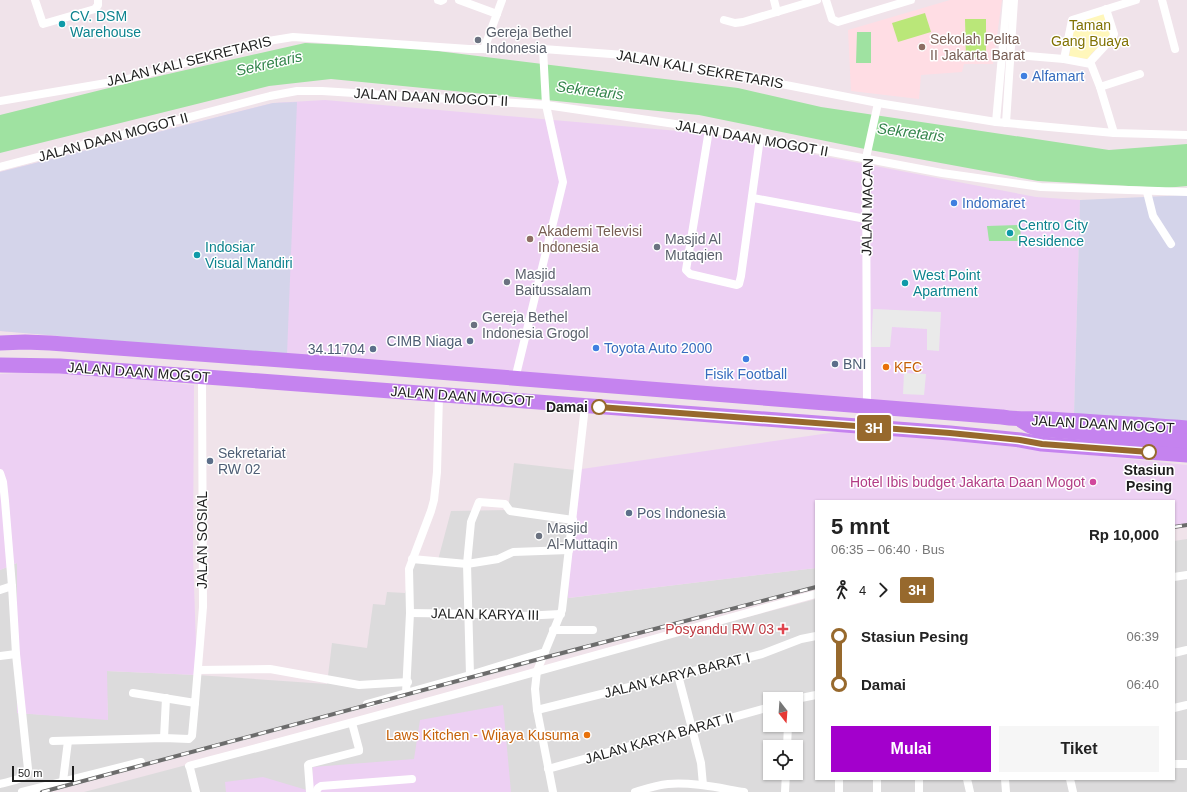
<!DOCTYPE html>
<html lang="id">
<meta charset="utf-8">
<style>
:root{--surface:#fff;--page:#f6f6f6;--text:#222;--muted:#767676;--accent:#a300cc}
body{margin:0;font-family:Helvetica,sans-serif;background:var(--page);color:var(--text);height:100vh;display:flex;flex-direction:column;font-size:15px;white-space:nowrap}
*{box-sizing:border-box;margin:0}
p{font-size:13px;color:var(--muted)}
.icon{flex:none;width:22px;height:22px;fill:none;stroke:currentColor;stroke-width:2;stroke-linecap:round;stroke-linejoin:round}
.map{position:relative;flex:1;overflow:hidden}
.panel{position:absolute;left:815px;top:500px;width:360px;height:280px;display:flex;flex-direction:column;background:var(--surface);border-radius:0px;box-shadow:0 1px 3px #0004}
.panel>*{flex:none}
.badge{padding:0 8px;border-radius:3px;font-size:14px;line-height:26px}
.needle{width:26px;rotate:163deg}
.fabs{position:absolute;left:763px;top:692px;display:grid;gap:8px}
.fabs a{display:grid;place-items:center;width:40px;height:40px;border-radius:0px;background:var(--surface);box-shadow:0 1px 3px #0004;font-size:20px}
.scale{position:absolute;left:12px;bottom:10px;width:62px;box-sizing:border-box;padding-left:4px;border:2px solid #1e1e1e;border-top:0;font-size:11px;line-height:14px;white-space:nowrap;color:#1e1e1e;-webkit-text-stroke:3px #fff;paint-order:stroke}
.map>.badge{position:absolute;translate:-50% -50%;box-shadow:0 0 0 2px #fff}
.legs{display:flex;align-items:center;gap:6px;height:44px;padding:0 16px;font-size:13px}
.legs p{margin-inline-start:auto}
.head{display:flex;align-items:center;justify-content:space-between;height:68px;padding:0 16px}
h1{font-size:22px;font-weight:800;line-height:30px}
.primary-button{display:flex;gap:8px;margin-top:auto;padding:8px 16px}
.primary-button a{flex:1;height:46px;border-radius:0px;background:var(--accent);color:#fff;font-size:16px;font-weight:800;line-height:46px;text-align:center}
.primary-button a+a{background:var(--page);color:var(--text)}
ul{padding:0 16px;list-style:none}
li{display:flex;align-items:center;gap:14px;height:48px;font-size:15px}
li i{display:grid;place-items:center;width:6px;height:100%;margin:0 5px;background:currentColor}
li i::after{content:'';width:10px;height:10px;margin:-5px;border:3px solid;border-radius:50%;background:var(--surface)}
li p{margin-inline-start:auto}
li:first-child i{background:linear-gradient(#0000 50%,currentColor 0)}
li:last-child i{background:linear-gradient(currentColor 50%,#0000 0)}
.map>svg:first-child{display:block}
.residential{fill:#dcdbdc;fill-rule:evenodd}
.commercial{fill:#edd0f3}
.industrial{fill:#d4d4ea}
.education{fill:#ffdde4}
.park{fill:#fff7bb}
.pitch{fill:#bae779}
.parking{fill:#eaeaea}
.water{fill:#9fe2a1}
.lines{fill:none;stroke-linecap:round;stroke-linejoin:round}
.street{stroke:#fff;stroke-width:8}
.highway{stroke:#c583ef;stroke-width:15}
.rail-casing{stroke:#6c6c6c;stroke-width:4}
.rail{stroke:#fff;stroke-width:2.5;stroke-dasharray:8;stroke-linecap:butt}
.line-1-casing{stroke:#fff;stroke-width:9}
.line-1{stroke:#97692d;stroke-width:6}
.culture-dot{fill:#0f9aa8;stroke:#fff;stroke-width:1.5}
.worship-dot{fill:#6b7280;stroke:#fff;stroke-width:1.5}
.education-dot{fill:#8d6e63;stroke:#fff;stroke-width:1.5}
.shop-dot{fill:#3f7fe0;stroke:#fff;stroke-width:1.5}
.service-dot{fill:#5c6f8a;stroke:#fff;stroke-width:1.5}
.food-dot{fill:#e8710a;stroke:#fff;stroke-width:1.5}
.stop-1-dot{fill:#fff;stroke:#97692d;stroke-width:2}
.hotel-dot{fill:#d1479c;stroke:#fff;stroke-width:1.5}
.health-dot{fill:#e0444e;stroke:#fff;stroke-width:1.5}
.labels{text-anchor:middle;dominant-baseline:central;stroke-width:3;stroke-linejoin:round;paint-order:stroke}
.culture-label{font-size:14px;fill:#0d838f;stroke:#fff;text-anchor:start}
.park-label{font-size:14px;fill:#817202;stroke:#fff}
.worship-label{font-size:14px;fill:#5b616d;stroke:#fff;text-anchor:start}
.education-label{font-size:14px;fill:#785e54;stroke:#fff;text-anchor:start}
.street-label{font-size:14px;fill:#1e1e1e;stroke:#fff}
.shop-label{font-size:14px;fill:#366cbe;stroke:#fff;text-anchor:start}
.service-label{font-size:14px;fill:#4e5e75;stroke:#fff;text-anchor:start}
.food-label{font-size:14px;fill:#c56008;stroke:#fff;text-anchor:start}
.stop-label{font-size:14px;font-weight:bold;fill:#1e1e1e;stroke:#fff;text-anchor:end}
.hotel-label{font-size:14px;fill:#b23c85;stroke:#fff;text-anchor:end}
.health-label{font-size:14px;fill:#be3a42;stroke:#fff;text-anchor:end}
.water-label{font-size:15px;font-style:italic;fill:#33854b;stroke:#fff}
</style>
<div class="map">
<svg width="1187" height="792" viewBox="0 0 1187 792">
<rect width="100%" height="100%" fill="#f0e3ea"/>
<g class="residential">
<path d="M 514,463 L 575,470 L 569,598 L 816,568 L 816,588 L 50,792 L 0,792 L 0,570 L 17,563 L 17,713 L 108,719 L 106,671 L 197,675 L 327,684 L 332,643 L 367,648 L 373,604 L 385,605 L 387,592 L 405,593 L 414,560 L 438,560 L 451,511 L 508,510 Z"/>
<path d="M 1187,539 L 1187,792 L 84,792 L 816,599 L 816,779 L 1174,779 L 1174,541 ZM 770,699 L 796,699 L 796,725 L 770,725 ZM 770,747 L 796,747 L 796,773 L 770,773 Z"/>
</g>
<g class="commercial">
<path d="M 325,100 L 701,133 L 875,166 L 1036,197 L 1080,200 L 1074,415 L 504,373 L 0,331 L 0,172 L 273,103 Z"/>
<path d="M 58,371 L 194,385 L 193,555 L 197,675 L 107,671 L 108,720 L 17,713 L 17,563 L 0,570 L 0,374 Z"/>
<path d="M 850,430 L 1187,465 L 1187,524 L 1174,526 L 1174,501 L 816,501 L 816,568 L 568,598 L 575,470 Z"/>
<path d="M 503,705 L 511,792 L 226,792 L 225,782 L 263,777 L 310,791 L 313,767 L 414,759 L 420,720 Z"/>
</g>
<g class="industrial">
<path d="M 297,102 L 287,355 L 0,331 L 0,172 L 273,103 Z"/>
<path d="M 1187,195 L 1187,426 L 1074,415 L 1080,200 Z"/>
</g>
<path class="education" d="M 950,0 L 1002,0 L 993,64 L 964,64 L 962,72 L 921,75 L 919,99 L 851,91 L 848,30 Z"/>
<path class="park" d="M 1104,11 L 1111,34 L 1110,37 L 1092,53 L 1088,59 L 1069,57 L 1075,21 Z"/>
<g class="pitch">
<path d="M 925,13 L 931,32 L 898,42 L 892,23 Z"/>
<path d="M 965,19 L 986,19 L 986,57 L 966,58 Z"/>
</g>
<g class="parking">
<path d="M 873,309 L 941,312 L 939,351 L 927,350 L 927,329 L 892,327 L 890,347 L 871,347 Z"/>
<path d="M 904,373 L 926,374 L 924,395 L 903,394 Z"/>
</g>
<g class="water">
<path d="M 857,32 L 871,32 L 871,63 L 856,63 Z"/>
<path d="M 305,43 L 413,48 L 738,88 L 821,107 L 1109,150 L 1187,144 L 1187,186 L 1165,188 L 1038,181 L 870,150 L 699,115 L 331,79 L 269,86 L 0,153 L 0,115 L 133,82 Z"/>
<path d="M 1020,225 L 1021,241 L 989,241 L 987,226 Z"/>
</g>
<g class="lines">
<g class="street">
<path d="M 35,0 L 43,24 L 95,9 L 98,5 L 98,0"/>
<path d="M 438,0 L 441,1 L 443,0"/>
<path d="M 459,0 L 497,14"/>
<path d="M 774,0 L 777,12"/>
<path d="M 826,0 L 832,19 L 838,22 L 911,0"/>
<path d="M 1162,0 L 1175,49"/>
<path d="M 724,20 L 735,23 L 743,22 L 817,0"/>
<path d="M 484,49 L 502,0"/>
<path d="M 1003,54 L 1064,59 L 1091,64 L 1100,87 L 1114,133"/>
<path d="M 1064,59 L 1072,20 L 1136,0"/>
<path d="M 1089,63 L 1113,37 L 1114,34 L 1106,9"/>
<path d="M 1100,87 L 1140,74"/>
<path d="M 0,101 L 124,80 L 256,43 L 293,37 L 469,49 L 543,49 L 638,56 L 878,103 L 996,122 L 1114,133 L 1187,135"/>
<path d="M 996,122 L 1007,0"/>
<path d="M 1006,123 L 1014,0"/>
<path d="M 708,136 L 686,270 L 690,274 L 737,285 L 739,284 L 741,276 L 760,138"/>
<path d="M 0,167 L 270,96 L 297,91 L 322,91 L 546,105 L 709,129 L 942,173 L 1041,187 L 1187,192"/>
<path d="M 1147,192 L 1153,216 L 1171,244"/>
<path d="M 753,198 L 866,219"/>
<path d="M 515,379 L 563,182 L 546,105 L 543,49"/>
<path d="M 867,406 L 866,158 L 878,103"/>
<path d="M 0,473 L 3,482 L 5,501 L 12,586"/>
<path d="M 412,559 L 467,564 L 498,559 L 513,552 L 569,550"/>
<path d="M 1174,577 L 1187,575"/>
<path d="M 0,590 L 12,586 L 16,654 L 28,769 C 26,780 10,781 0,784"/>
<path d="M 410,613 L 488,614 L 505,617 L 561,614"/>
<path d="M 553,630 L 593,630"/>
<path d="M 1174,653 L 1187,650"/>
<path d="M 0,656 L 16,654"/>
<path d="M 198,670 L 270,669 L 359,685 L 408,682"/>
<path d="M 470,675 L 467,564 L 471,522 L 479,502 L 505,504 L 510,511 L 573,520"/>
<path d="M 678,675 L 701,763 L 703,785"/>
<path d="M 133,693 L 195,703 L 203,607 L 202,378"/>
<path d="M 406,693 L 410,613 L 409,569 L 431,511 L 434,500 L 437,472 L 439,395"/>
<path d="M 796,699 L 816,695"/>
<path d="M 367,704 L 470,675 L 545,652"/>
<path d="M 1174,708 L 1187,705"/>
<path d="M 537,710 L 762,654 L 801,639 L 816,636"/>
<path d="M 164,738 L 166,698"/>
<path d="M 53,741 L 164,738 L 189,739 L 192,736 L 195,703"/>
<path d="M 787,747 L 788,725"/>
<path d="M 1174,764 L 1187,764"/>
<path d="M 548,769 L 770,707"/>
<path d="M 877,779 L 877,792"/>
<path d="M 919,779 L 919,792"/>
<path d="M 967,779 L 970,792"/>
<path d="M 1005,779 L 1006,792"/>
<path d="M 1070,779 L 1073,792"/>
<path d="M 63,781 L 68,741"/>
<path d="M 839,791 L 839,779"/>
<path d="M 22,792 L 141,762"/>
<path d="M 196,792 L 190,768 L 189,766 L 192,765 C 401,711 608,651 816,594"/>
<path d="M 310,792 L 308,765 L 309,764 L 359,751 L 359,749 L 352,723"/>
<path d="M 316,792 L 318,788 L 321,786 L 412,779"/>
<path d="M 553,792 L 537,710 L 535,689 L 537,671 L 562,610 L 585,406"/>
<path d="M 635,792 C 645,789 657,785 668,784 C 693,782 719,788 744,792"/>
<path d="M 785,792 L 786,773"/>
</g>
<g class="highway">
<path d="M 0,343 L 25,342 L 50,343 L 349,365 L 1002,417 C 1019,420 1032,418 1048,419 C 1095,422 1141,424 1187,428"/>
<path d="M 0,365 L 60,366 L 950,433 L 1020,440 L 1042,444 L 1187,455"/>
<path d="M 1022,421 L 1030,426 L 1038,429 L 1187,441"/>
</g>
<g class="rail-casing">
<g id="rail">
<path d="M 1174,527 L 1187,525"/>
<path d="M 42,792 L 543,658 L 816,587"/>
</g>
</g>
<use href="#rail" class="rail"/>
</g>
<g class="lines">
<g class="line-1-casing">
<path id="line-1" d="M 599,407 L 950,433 L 1020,440 L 1042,444 L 1149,452"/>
</g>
<use href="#line-1" class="line-1"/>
</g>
<g class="culture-dot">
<circle cx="62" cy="24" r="4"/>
<circle cx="1010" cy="233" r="4"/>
<circle cx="197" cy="255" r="4"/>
<circle cx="905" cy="283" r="4"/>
</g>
<g class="worship-dot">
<circle cx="478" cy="40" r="4"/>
<circle cx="657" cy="247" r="4"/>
<circle cx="507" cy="282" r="4"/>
<circle cx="474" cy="325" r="4"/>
<circle cx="539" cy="536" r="4"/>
</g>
<g class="education-dot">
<circle cx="922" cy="47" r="4"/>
<circle cx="530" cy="239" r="4"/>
</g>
<g class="shop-dot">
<circle cx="1024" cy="76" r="4"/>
<circle cx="954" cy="203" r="4"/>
<circle cx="596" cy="348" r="4"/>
<circle cx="746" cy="359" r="4"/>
</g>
<g class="service-dot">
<circle cx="470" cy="341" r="4"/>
<circle cx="373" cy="349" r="4"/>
<circle cx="835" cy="364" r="4"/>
<circle cx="210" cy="461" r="4"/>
<circle cx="629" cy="513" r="4"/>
</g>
<g class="food-dot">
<circle cx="886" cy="367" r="4"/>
<circle cx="587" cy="735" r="4"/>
</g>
<g class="stop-1-dot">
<circle cx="599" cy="407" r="7"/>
<circle cx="1149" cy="452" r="7"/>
</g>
<circle class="hotel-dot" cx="1093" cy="482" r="4"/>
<path class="health-dot" d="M781 623h4v4h4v4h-4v4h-4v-4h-4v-4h4z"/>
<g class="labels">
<g class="culture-label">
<text x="70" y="16">CV. DSM<tspan x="70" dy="16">Warehouse</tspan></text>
<text x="1018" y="225">Centro City<tspan x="1018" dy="16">Residence</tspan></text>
<text x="205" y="247">Indosiar<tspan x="205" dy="16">Visual Mandiri</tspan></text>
<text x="913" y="275">West Point<tspan x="913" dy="16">Apartment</tspan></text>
</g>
<g class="park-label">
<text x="1090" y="25">Taman<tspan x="1090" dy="16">Gang Buaya</tspan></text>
</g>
<g class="worship-label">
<text x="486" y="32">Gereja Bethel<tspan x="486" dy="16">Indonesia</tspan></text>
<text x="665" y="239">Masjid Al<tspan x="665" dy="16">Mutaqien</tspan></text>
<text x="515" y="274">Masjid<tspan x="515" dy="16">Baitussalam</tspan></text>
<text x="482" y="317">Gereja Bethel<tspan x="482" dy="16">Indonesia Grogol</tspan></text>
<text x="547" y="528">Masjid<tspan x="547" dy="16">Al-Muttaqin</tspan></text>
</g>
<g class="education-label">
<text x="930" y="39">Sekolah Pelita<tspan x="930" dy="16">II Jakarta Barat</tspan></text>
<text x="538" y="231">Akademi Televisi<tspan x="538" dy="16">Indonesia</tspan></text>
</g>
<g class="street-label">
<text transform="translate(189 61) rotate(-14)">JALAN KALI SEKRETARIS</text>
<text transform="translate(700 69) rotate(10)">JALAN KALI SEKRETARIS</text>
<text transform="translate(431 97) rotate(3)">JALAN DAAN MOGOT II</text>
<text transform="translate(113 137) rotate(-15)">JALAN DAAN MOGOT II</text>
<text transform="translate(752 138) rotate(10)">JALAN DAAN MOGOT II</text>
<text transform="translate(867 207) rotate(-89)">JALAN MACAN</text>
<text transform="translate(139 372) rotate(4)">JALAN DAAN MOGOT</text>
<text transform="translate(462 396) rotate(4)">JALAN DAAN MOGOT</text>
<text transform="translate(1103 424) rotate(3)">JALAN DAAN MOGOT</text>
<text transform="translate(202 540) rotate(-90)">JALAN SOSIAL</text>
<text transform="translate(485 614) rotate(1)">JALAN KARYA III</text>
<text transform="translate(677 675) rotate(-14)">JALAN KARYA BARAT I</text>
<text transform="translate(659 738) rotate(-16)">JALAN KARYA BARAT II</text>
</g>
<g class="shop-label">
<text x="1032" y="76">Alfamart</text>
<text x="962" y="203">Indomaret</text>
<text x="604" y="348">Toyota Auto 2000</text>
<text x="746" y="374" text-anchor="middle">Fisik Football</text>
</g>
<g class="service-label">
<text x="462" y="341" text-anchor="end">CIMB Niaga</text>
<text x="365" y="349" text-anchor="end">34.11704</text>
<text x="843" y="364">BNI</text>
<text x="218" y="453">Sekretariat<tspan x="218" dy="16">RW 02</tspan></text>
<text x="637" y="513">Pos Indonesia</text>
</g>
<g class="food-label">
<text x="894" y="367">KFC</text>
<text x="579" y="735" text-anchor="end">Laws Kitchen - Wijaya Kusuma</text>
</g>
<g class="stop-label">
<text x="588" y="407">Damai</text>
<text x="1149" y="470" text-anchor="middle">Stasiun<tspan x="1149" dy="16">Pesing</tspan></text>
</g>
<g class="hotel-label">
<text x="1085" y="482">Hotel Ibis budget Jakarta Daan Mogot</text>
</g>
<g class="health-label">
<text x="774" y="629">Posyandu RW 03</text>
</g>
<g class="water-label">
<text transform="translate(269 63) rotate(-13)">Sekretaris</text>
<text transform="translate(590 90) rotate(7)">Sekretaris</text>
<text transform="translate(911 132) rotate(7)">Sekretaris</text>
</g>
</g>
</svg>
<div class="fabs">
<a><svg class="needle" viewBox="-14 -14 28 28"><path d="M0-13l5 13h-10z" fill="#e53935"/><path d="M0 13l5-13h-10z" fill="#767676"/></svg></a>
<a><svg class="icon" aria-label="locate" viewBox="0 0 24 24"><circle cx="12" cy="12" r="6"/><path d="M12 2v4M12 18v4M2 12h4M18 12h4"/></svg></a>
</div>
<div class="scale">50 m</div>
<b class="badge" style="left:874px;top:428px;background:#97692d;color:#fff">3H</b>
<section class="panel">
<div class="head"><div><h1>5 mnt</h1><p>06:35 – 06:40 · Bus</p></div><b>Rp 10,000</b></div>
<div class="legs"><svg class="icon" aria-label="walk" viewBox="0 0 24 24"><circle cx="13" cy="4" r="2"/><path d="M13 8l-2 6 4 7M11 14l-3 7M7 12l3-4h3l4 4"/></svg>4<svg class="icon" aria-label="forward" viewBox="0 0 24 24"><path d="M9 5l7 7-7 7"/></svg><b class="badge" style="background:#97692d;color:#fff">3H</b></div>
<ul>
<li><i style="color:#97692d"></i><b>Stasiun Pesing</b><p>06:39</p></li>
<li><i style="color:#97692d"></i><b>Damai</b><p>06:40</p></li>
</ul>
<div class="primary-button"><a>Mulai</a><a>Tiket</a></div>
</section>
</div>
